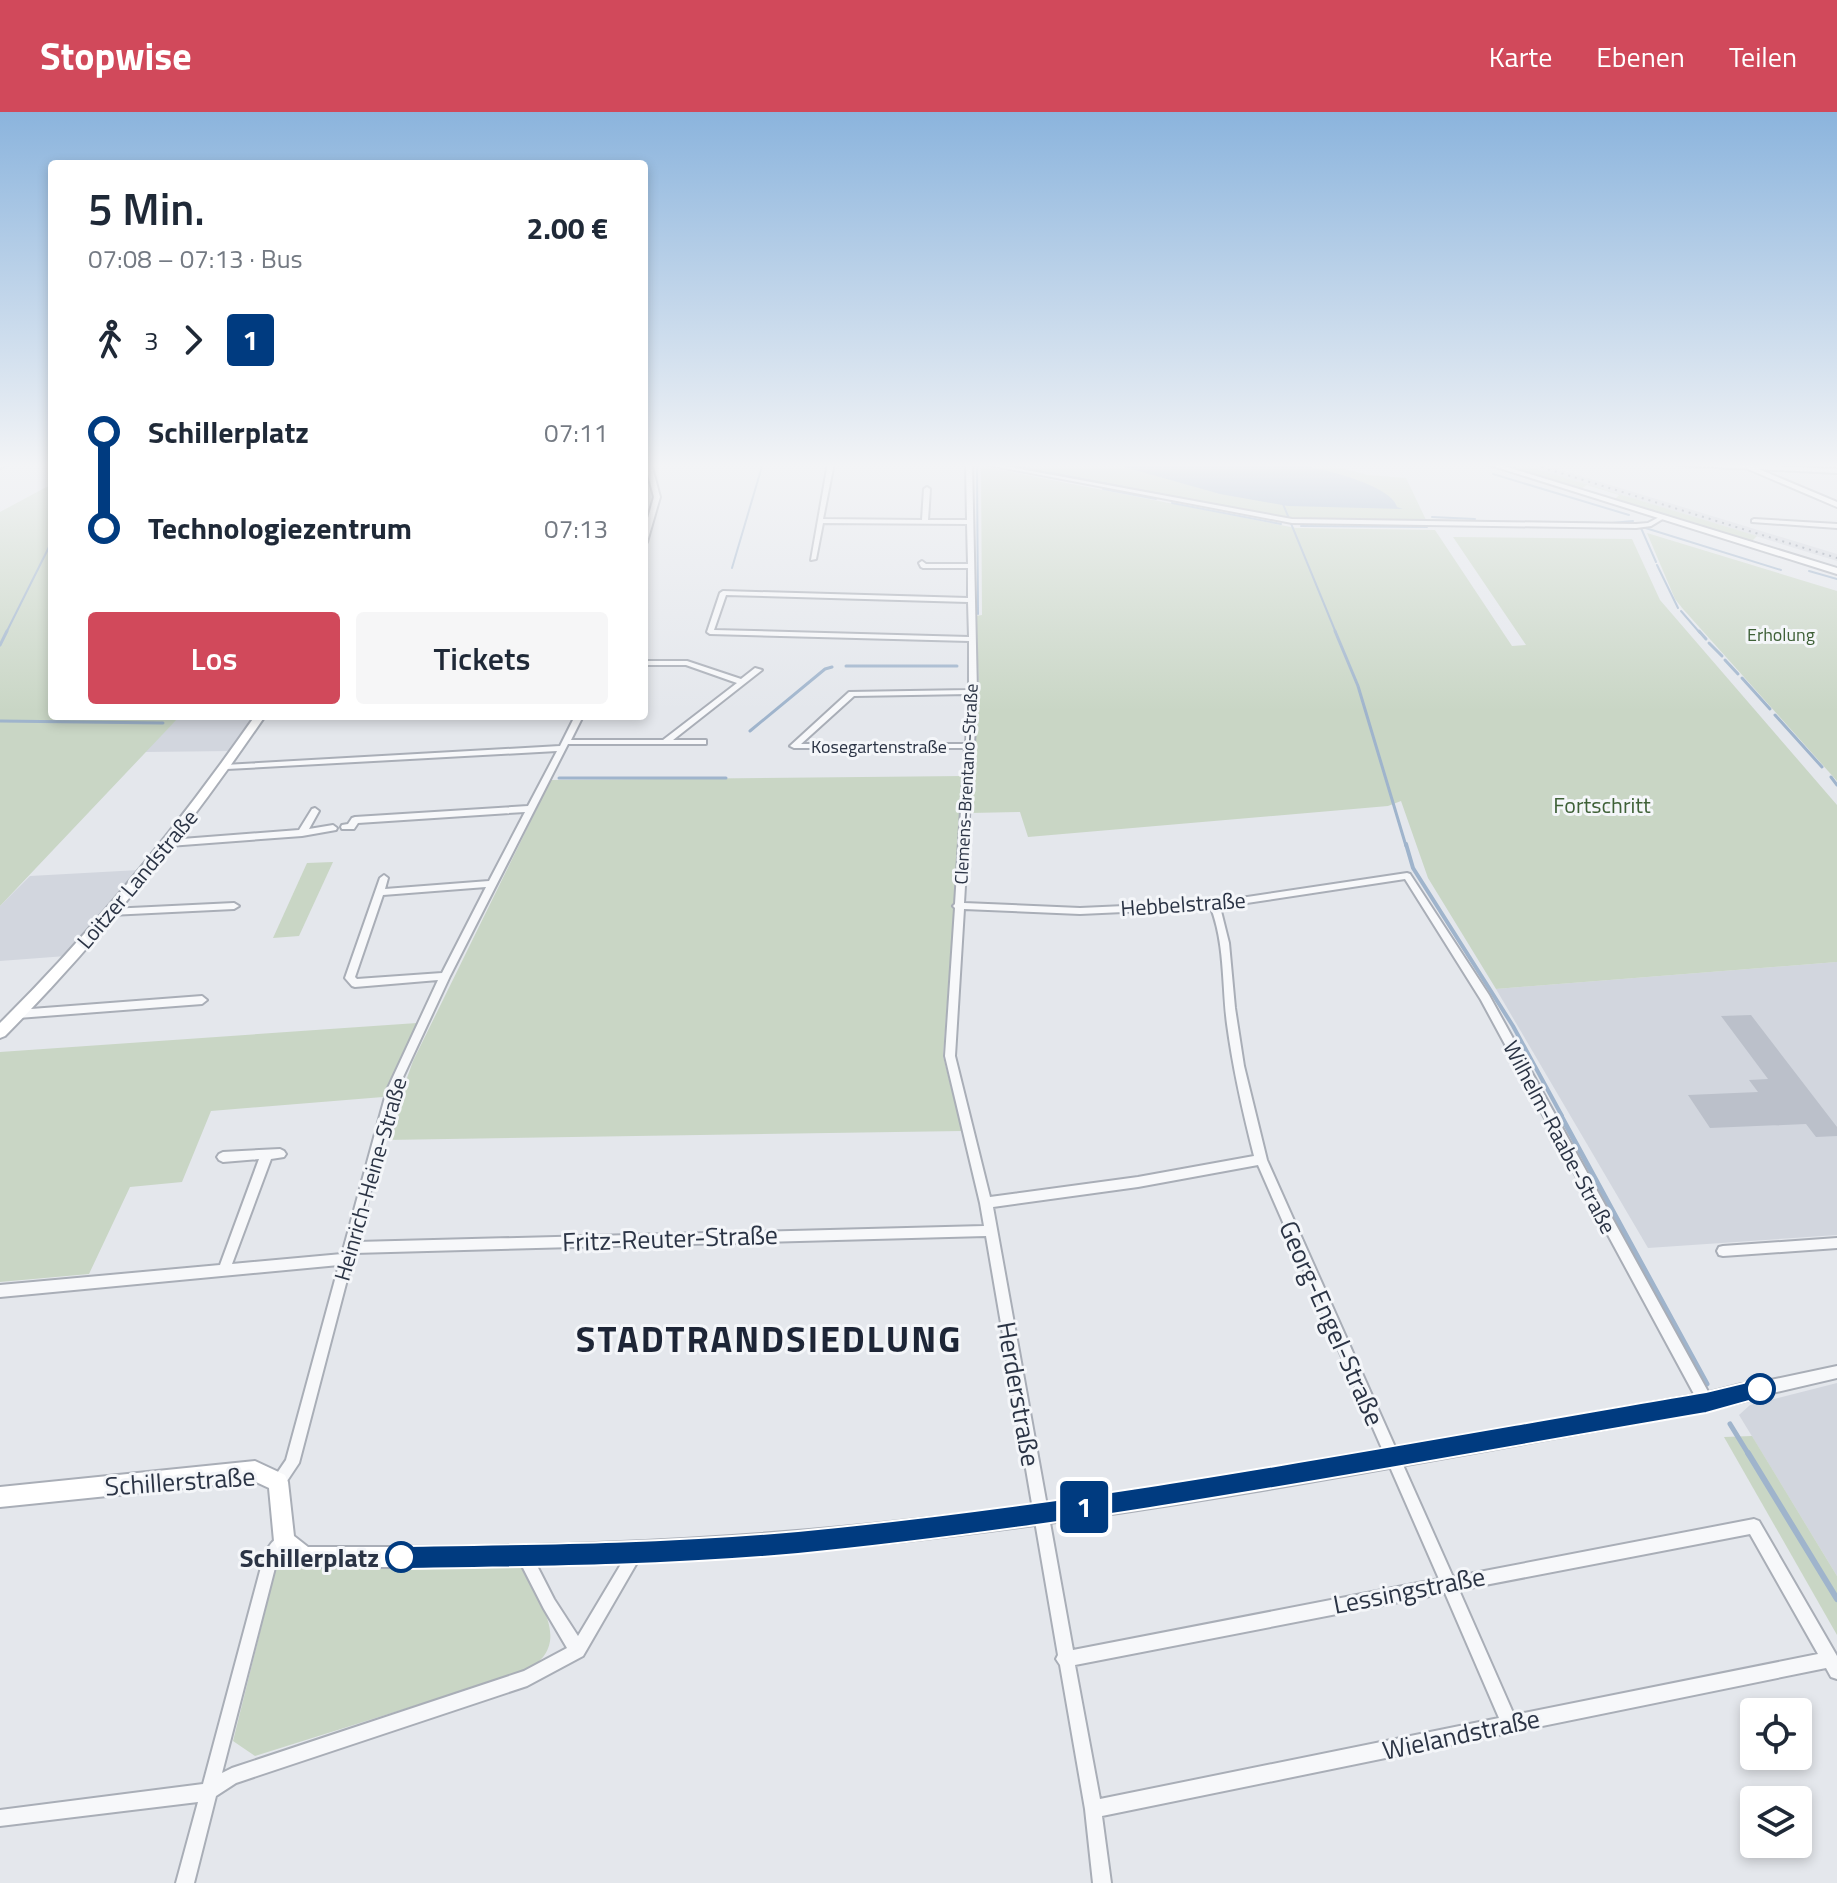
<!DOCTYPE html>
<html lang="de">
<meta charset="utf-8">
<style>
:root{--surface:#fff;--page:#f6f6f7;--text:#1f2937;--muted:#747a83;--accent:#d1495b}
body{margin:0;font-family:"Titillium Web",sans-serif;background:var(--page);color:var(--text);height:100vh;display:flex;flex-direction:column;font-size:30px;white-space:nowrap}
*{box-sizing:border-box;margin:0}
p{font-size:26px;color:var(--muted)}
.icon{flex:none;width:44px;height:44px;fill:none;stroke:currentColor;stroke-width:2;stroke-linecap:round;stroke-linejoin:round}
.map{position:relative;flex:1;overflow:hidden}
.panel{position:absolute;left:48px;top:48px;width:600px;height:560px;display:flex;flex-direction:column;background:var(--surface);border-radius:8px;box-shadow:0 4px 12px #0003}
.panel>*{flex:none}
.badge{padding:0 16px;border-radius:6px;font-size:28px;line-height:52px}
.controls{position:absolute;left:1740px;top:1586px;display:grid;gap:16px}
.controls a{display:grid;place-items:center;width:72px;height:72px;border-radius:8px;background:var(--surface);box-shadow:0 4px 12px #0003;font-size:40px}
.map>.badge{position:absolute;translate:-50% -50%;box-shadow:0 0 0 4px #fff}
.legs{display:flex;align-items:center;gap:12px;height:88px;padding:0 40px;font-size:26px}
.legs p{margin-inline-start:auto}
.head{display:flex;align-items:center;justify-content:space-between;height:136px;padding:0 40px}
h1{font-size:44px;font-weight:600;line-height:60px}
.action{display:flex;gap:16px;margin-top:auto;padding:16px 40px}
.action a{flex:1;height:92px;border-radius:8px;background:var(--accent);color:#fff;font-size:32px;font-weight:600;line-height:92px;text-align:center}
.action a+a{background:var(--page);color:var(--text)}
ul{padding:0 40px;list-style:none}
li{display:flex;align-items:center;gap:28px;height:96px;font-size:30px}
li i{display:grid;place-items:center;width:12px;height:100%;margin:0 10px;background:currentColor}
li i::after{content:'';width:20px;height:20px;margin:-10px;border:6px solid;border-radius:50%;background:var(--surface)}
li p{margin-inline-start:auto}
li:first-child i{background:linear-gradient(#0000 50%,currentColor 0)}
li:last-child i{background:linear-gradient(currentColor 50%,#0000 0)}
header{display:flex;align-items:center;gap:48px;box-sizing:border-box;height:112px;padding:0 40px;background:var(--accent);color:#fff}
header strong{font-size:38px}
nav{display:flex;gap:44px;margin-inline-start:auto;font-size:28px}
.map>svg:first-child{display:block}
.built{fill:#d2d6de}
.green{fill:#c9d6c5}
.water{fill:#9fb4cc}
.lines{fill:none;stroke-linecap:round;stroke-linejoin:round}
.stream-far4{stroke:#9fb4cc;stroke-width:2}
.stream-far3{stroke:#9fb4cc;stroke-width:3}
.stream-far2{stroke:#9fb4cc;stroke-width:4}
.stream-far1{stroke:#9fb4cc;stroke-width:5}
.stream{stroke:#9fb4cc;stroke-width:6}
.building{fill:#bbc0ca}
.street-casing{stroke:#a9aeb7;stroke-width:4}
.secondary-casing{stroke:#a9aeb7;stroke-width:4}
.street{fill:#f7f8fa;fill-rule:evenodd}
.secondary{fill:#fff;fill-rule:evenodd}
.rail{stroke:#7d8696;stroke-width:2;stroke-dasharray:2 5;stroke-linecap:butt}
.line-1{fill:#003b80;stroke:#fff;stroke-width:2}
.stop-1-dot{fill:#fff;stroke:#003b80;stroke-width:4}
.labels{text-anchor:middle;dominant-baseline:central;stroke-width:6;stroke-linejoin:round;paint-order:stroke}
.far-park-label{font-size:18px;fill:#3f6138;stroke:#f4f6f9}
.far-street-label{font-size:18px;fill:#2b3445;stroke:#f4f6f9}
.park-label{font-size:22px;fill:#3f6138;stroke:#f4f6f9}
.street-label{font-size:22px;fill:#2b3445;stroke:#f4f6f9}
.near-street-label{font-size:26px;fill:#2b3445;stroke:#f4f6f9}
.near-stop-label{font-size:26px;font-weight:bold;fill:#2b3445;stroke:#f4f6f9;text-anchor:end}
.near-district-label{font-size:36px;font-weight:bold;letter-spacing:2px;fill:#1d2536;stroke:#f4f6f9}
</style>
<header>
<strong>Stopwise</strong>
<nav><a>Karte</a><a>Ebenen</a><a>Teilen</a></nav>
</header>
<div class="map">
<svg width="1837" height="1771" viewBox="0 0 1837 1771">
<rect width="100%" height="100%" fill="#e4e7ec"/>
<g class="built">
<path d="M 1517,351 L 1538,351 L 1837,442 L 1837,449 Z"/>
<path d="M 180,604 L 255,604 L 232,639 L 144,640 Z"/>
<path d="M 139,758 L 66,844 L 0,849 L 0,794 L 30,764 Z"/>
<path d="M 1837,850 L 1837,1123 L 1648,1136 L 1496,877 Z"/>
<path d="M 1837,1271 L 1837,1464 L 1739,1303 L 1750,1293 Z"/>
</g>
<g class="green">
<path d="M 987,351 L 1322,351 L 1368,363 L 1406,366 L 1427,410 L 1281,406 Z"/>
<path d="M 1492,351 L 1517,351 L 1757,424 L 1751,430 L 1611,386 L 1615,387 L 1619,383 L 1587,373 L 1581,377 L 1602,384 L 1596,384 Z"/>
<path d="M 981,354 L 1296,416 L 1435,418 L 1512,534 L 1526,533 L 1453,425 L 1632,427 L 1660,488 L 1837,693 L 1837,850 L 1496,877 L 1428,766 L 1401,689 L 1388,694 L 1028,725 L 1020,700 L 970,701 L 979,575 L 976,504 L 982,503 Z"/>
<path d="M 52,372 L 52,604 L 180,604 L 0,794 L 0,400 Z"/>
<path d="M 1647,421 L 1837,479 L 1837,669 L 1683,497 L 1675,487 Z"/>
<path d="M 964,664 L 943,944 L 962,1019 L 385,1028 L 413,949 L 551,668 Z"/>
<path d="M 333,750 L 299,824 L 273,826 L 307,751 Z"/>
<path d="M 417,911 L 383,985 L 211,999 L 182,1070 L 130,1075 L 89,1162 L 0,1170 L 0,940 Z"/>
<path d="M 1752,1324 L 1837,1464 L 1837,1523 L 1724,1325 Z"/>
<path d="M 520,1453 C 539,1490 575,1533 525,1559 L 255,1644 L 233,1629 L 275,1460 L 280,1454 Z"/>
</g>
<path class="water" d="M 1110,351 C 1168,351 1228,346 1285,351 C 1309,353 1391,371 1397,395 L 1403,397 L 1288,394 L 1220,382 Z"/>
<g class="lines">
<g class="stream-far4">
<path d="M 977,352 L 978,502"/>
<path d="M 1005,352 L 1036,358"/>
<path d="M 1051,361 L 1228,395"/>
<path d="M 1493,362 L 1629,403"/>
<path d="M 1103,377 L 1156,387"/>
<path d="M 1172,391 L 1281,412"/>
<path d="M 1283,392 L 1336,521"/>
<path d="M 1432,405 L 1475,407"/>
<path d="M 1315,407 L 1421,409"/>
<path d="M 1496,410 L 1534,410"/>
<path d="M 1560,410 L 1599,411"/>
<path d="M 1612,411 L 1633,409"/>
<path d="M 1301,414 L 1427,415"/>
<path d="M 1639,414 L 1781,458"/>
<path d="M 1641,416 L 1656,450"/>
<path d="M 1657,453 L 1678,496"/>
<path d="M 732,456 L 763,351"/>
<path d="M 1809,459 L 1837,467"/>
<path d="M 1681,499 L 1700,521"/>
<path d="M 6,521 L 52,429"/>
</g>
<g class="stream-far3">
<path d="M 1335,519 L 1358,574 L 1406,734"/>
<path d="M 1699,519 L 1706,527"/>
<path d="M 1709,531 L 1722,544"/>
<path d="M 0,533 L 7,519"/>
<path d="M 1725,548 L 1738,562"/>
<path d="M 846,554 L 957,554"/>
<path d="M 1742,566 L 1770,597"/>
<path d="M 1775,603 L 1822,655"/>
<path d="M 0,609 L 163,611"/>
<path d="M 750,619 L 825,557 L 832,555"/>
<path d="M 1831,665 L 1837,673"/>
<path d="M 559,666 L 726,666"/>
</g>
<path class="stream-far2" d="M 1406,732 L 1413,756 L 1513,914 L 1562,1004"/>
<g class="stream-far1">
<path d="M 1560,1002 L 1707,1272"/>
<path d="M 1730,1312 L 1749,1343"/>
</g>
<path class="stream" d="M 1748,1341 L 1837,1487"/>
</g>
<path class="building" d="M 1751,903 L 1837,1015 L 1837,1024 L 1816,1025 L 1806,1012 L 1710,1016 L 1688,983 L 1758,980 L 1749,968 L 1768,967 L 1721,904 Z"/>
<g class="lines">
<g class="street-casing">
<g id="street">
<path d="M 2,351 L 9,351 L 0,356 L 0,352 Z"/>
<path d="M 645,351 L 651,351 L 660,385 L 647,430 L 644,432 L 644,420 L 654,385 Z"/>
<path d="M 828,351 L 834,351 L 823,407 L 922,408 L 924,377 L 927,375 L 930,377 L 928,408 L 967,408 L 966,351 L 972,351 L 977,580 L 974,632 L 975,634 L 973,636 L 964,791 L 1080,796 L 1214,790 L 1407,761 L 1410,762 L 1489,883 L 1711,1285 L 1713,1290 L 1711,1295 L 1706,1297 L 1701,1295 L 1481,888 L 1405,767 L 1220,795 L 1229,831 L 1235,896 L 1244,954 L 1267,1048 L 1453,1465 L 1754,1407 L 1759,1409 L 1837,1544 L 1837,1567 L 1831,1565 L 1826,1556 L 1102,1704 L 1111,1771 L 1093,1771 L 1085,1697 L 1060,1553 L 1056,1547 L 1058,1543 L 986,1124 L 354,1141 L 299,1351 L 283,1375 L 278,1377 L 273,1375 L 271,1370 L 286,1348 L 339,1153 L 0,1185 L 0,1173 L 220,1153 L 259,1047 L 223,1050 L 219,1048 L 217,1045 L 219,1042 L 223,1040 L 280,1037 L 284,1039 L 286,1042 L 284,1045 L 271,1047 L 232,1152 L 342,1142 L 387,978 L 438,868 L 355,875 L 352,874 L 345,866 L 380,766 L 384,763 L 388,766 L 385,777 L 489,769 L 525,700 L 358,711 L 354,717 L 342,717 L 341,715 L 342,713 L 348,712 L 352,706 L 355,705 L 528,694 L 557,639 L 227,657 L 224,657 L 224,653 L 560,634 L 575,604 L 583,604 L 571,628 L 663,628 L 737,571 L 686,553 L 644,553 L 644,549 L 687,549 L 741,567 L 755,556 L 762,558 L 673,628 L 706,628 L 706,632 L 568,632 L 450,864 L 397,978 L 357,1130 L 984,1114 L 980,1091 L 945,944 L 955,796 L 953,794 L 955,792 L 965,636 L 794,636 L 790,634 L 849,580 L 969,578 L 969,529 L 710,522 L 707,520 L 720,481 L 723,479 L 968,486 L 968,456 L 923,456 L 921,455 L 919,451 L 922,449 L 926,452 L 968,452 L 967,412 L 823,411 L 816,447 L 811,448 ZM 726,483 L 968,490 L 969,525 L 714,518 ZM 969,582 L 966,632 L 801,632 L 854,584 ZM 486,775 L 442,861 L 357,867 L 355,865 L 383,783 ZM 1211,796 C 1225,833 1222,873 1227,912 C 1233,957 1243,1001 1254,1044 L 1138,1065 L 990,1085 L 955,944 L 964,797 L 1080,802 ZM 1258,1053 L 1439,1467 L 1073,1538 L 993,1095 L 1138,1075 ZM 1750,1422 L 1818,1542 L 1514,1603 L 1459,1478 ZM 1445,1481 L 1499,1606 L 1100,1687 L 1075,1553 Z"/>
<path d="M 978,351 L 988,351 L 1292,407 L 1636,412 L 1648,411 L 1663,403 L 1666,405 L 1651,414 L 1636,416 L 1292,411 Z"/>
<path d="M 1673,351 L 1702,351 L 1837,357 L 1837,361 L 1676,353 Z"/>
<path d="M 1754,407 L 1837,412 L 1837,416 L 1752,410 L 1752,408 Z"/>
<path d="M 315,696 L 319,699 L 309,717 L 333,713 L 337,716 L 336,718 L 302,724 L 169,734 L 165,731 L 169,728 L 299,718 L 312,697 Z"/>
<path d="M 234,791 L 239,794 L 234,797 L 110,803 L 105,800 L 110,797 Z"/>
<path d="M 202,884 L 207,888 L 202,892 L 18,906 L 14,905 L 13,902 L 14,899 L 18,898 Z"/>
<path d="M 1837,1126 L 1837,1136 L 1723,1144 L 1719,1143 L 1717,1139 L 1719,1135 L 1723,1134 Z"/>
<path d="M 1837,1254 L 1837,1266 L 1742,1288 L 1737,1286 L 1735,1281 L 1737,1276 L 1742,1274 Z"/>
<path d="M 284,1422 L 289,1424 L 291,1429 L 289,1434 L 277,1448 L 222,1661 L 232,1656 L 524,1559 L 567,1536 L 544,1497 L 520,1450 L 518,1445 L 520,1440 L 525,1438 L 530,1440 L 554,1487 L 578,1524 L 630,1437 L 635,1435 L 640,1437 L 642,1442 L 583,1544 L 527,1574 L 236,1671 L 216,1684 L 194,1771 L 176,1771 L 198,1690 L 0,1714 L 0,1698 L 203,1672 L 264,1444 C 267,1435 275,1425 284,1422 Z"/>
</g>
</g>
<g class="secondary-casing">
<g id="secondary">
<path d="M 1483,351 L 1494,351 L 1837,456 L 1837,462 Z"/>
<path d="M 1734,351 L 1744,351 L 1837,390 L 1837,395 Z"/>
<path d="M 255,604 L 265,604 C 187,718 103,825 5,924 L 0,926 L 0,911 C 95,817 178,714 255,604 Z"/>
<path d="M 1742,1272 L 1749,1274 L 1751,1281 L 1749,1288 L 1706,1299 C 1441,1346 1175,1399 907,1429 C 707,1451 507,1456 305,1455 L 277,1436 L 274,1429 L 269,1376 L 254,1369 L 0,1395 L 0,1375 L 255,1349 L 285,1363 L 288,1370 L 294,1424 L 308,1435 C 509,1436 709,1431 909,1408 C 1177,1379 1441,1327 1706,1281 Z"/>
</g>
</g>
<use href="#street" class="street"/>
<use href="#secondary" class="secondary"/>
<path class="rail" d="M 1528,351 L 1837,446"/>
</g>
<linearGradient id="sky" x2="0" y2="1"><stop stop-color="#8bb4dd"/><stop offset="0.59" stop-color="#f3f4f6"/><stop offset="1" stop-color="#f3f4f6" stop-opacity="0"/></linearGradient>
<rect width="1837" height="599" fill="url(#sky)"/>
<path class="line-1" d="M 1760,1267 L 1767,1270 L 1770,1277 L 1767,1284 L 1706,1301 C 1404,1352 1103,1412 798,1442 C 666,1454 534,1455 401,1457 L 393,1454 L 390,1445 L 393,1437 L 401,1434 C 534,1432 666,1431 798,1419 C 1103,1390 1404,1331 1706,1280 Z"/>
<g class="stop-1-dot">
<circle cx="1760" cy="1277" r="14"/>
<circle cx="401" cy="1445" r="14"/>
</g>
<g class="labels">
<g class="far-park-label">
<text x="1781" y="522">Erholung</text>
</g>
<g class="far-street-label">
<text x="879" y="634">Kosegartenstraße</text>
<text transform="translate(966 672) rotate(-87)">Clemens-Brentano-Straße</text>
</g>
<g class="park-label">
<text x="1602" y="693">Fortschritt</text>
</g>
<g class="street-label">
<text transform="translate(137 767) rotate(-50)">Loitzer Landstraße</text>
<text transform="translate(1183 792) rotate(-4)">Hebbelstraße</text>
<text transform="translate(1560 1025) rotate(62)">Wilhelm-Raabe-Straße</text>
<text transform="translate(370 1067) rotate(-74)">Heinrich-Heine-Straße</text>
</g>
<g class="near-street-label">
<text transform="translate(670 1126) rotate(-2)">Fritz-Reuter-Straße</text>
<text transform="translate(1332 1211) rotate(66)">Georg-Engel-Straße</text>
<text transform="translate(1019 1282) rotate(80)">Herderstraße</text>
<text transform="translate(180 1369) rotate(-4)">Schillerstraße</text>
<text transform="translate(1409 1478) rotate(-11)">Lessingstraße</text>
<text transform="translate(1461 1622) rotate(-12)">Wielandstraße</text>
</g>
<g class="near-stop-label">
<text x="379" y="1445">Schillerplatz</text>
</g>
<g class="near-district-label">
<text x="769" y="1226">STADTRANDSIEDLUNG</text>
</g>
</g>
</svg>
<div class="controls">
<a><svg class="icon" aria-label="locate" viewBox="0 0 24 24"><circle cx="12" cy="12" r="6"/><path d="M12 2v4M12 18v4M2 12h4M18 12h4"/></svg></a>
<a><svg class="icon" aria-label="layers" viewBox="0 0 24 24"><path d="M12 4l9 5-9 5-9-5zM3 14l9 5 9-5"/></svg></a>
</div>
<b class="badge" style="left:1084px;top:1395px;background:#003b80;color:#fff">1</b>
<section class="panel">
<div class="head"><div><h1>5 Min.</h1><p>07:08 – 07:13 · Bus</p></div><b>2.00 €</b></div>
<div class="legs"><svg class="icon" aria-label="walk" viewBox="0 0 24 24"><circle cx="13" cy="4" r="2"/><path d="M13 8l-2 6 4 7M11 14l-3 7M7 12l3-4h3l4 4"/></svg>3<svg class="icon" aria-label="forward" viewBox="0 0 24 24"><path d="M9 5l7 7-7 7"/></svg><b class="badge" style="background:#003b80;color:#fff">1</b></div>
<ul>
<li><i style="color:#003b80"></i><b>Schillerplatz</b><p>07:11</p></li>
<li><i style="color:#003b80"></i><b>Technologiezentrum</b><p>07:13</p></li>
</ul>
<div class="action"><a>Los</a><a>Tickets</a></div>
</section>
</div>
